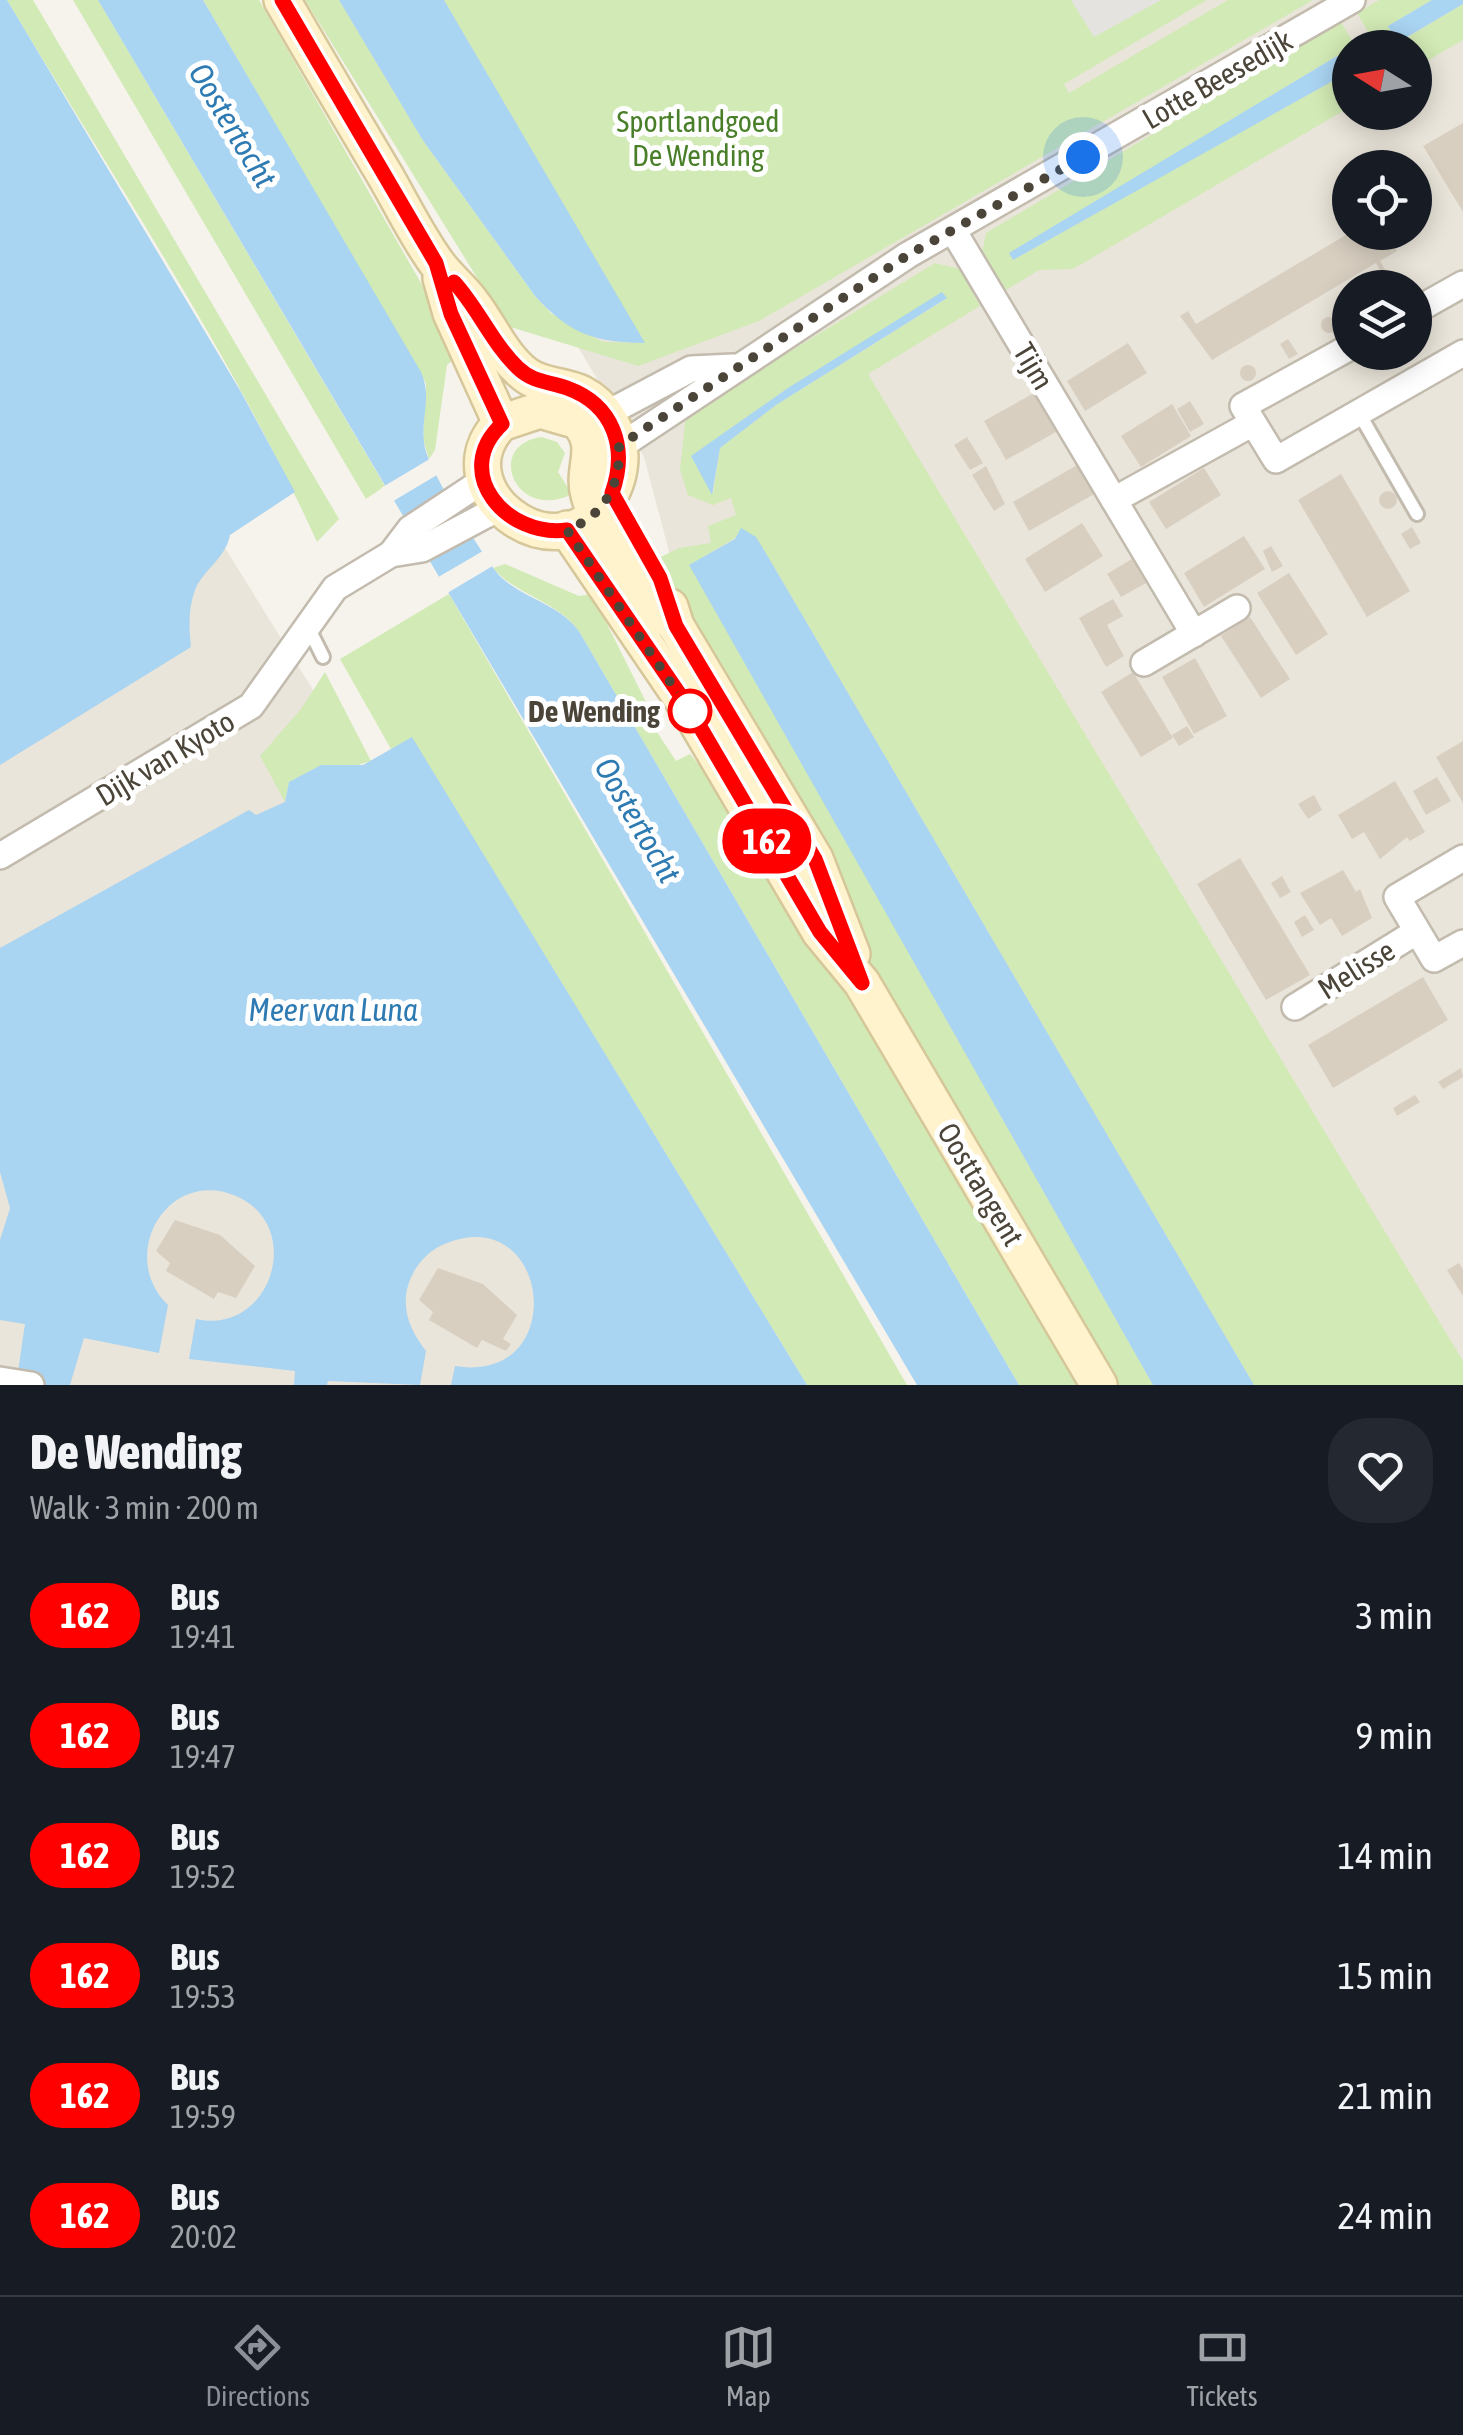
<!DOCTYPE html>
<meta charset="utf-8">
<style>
:root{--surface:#171b24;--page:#242831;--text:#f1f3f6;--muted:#9ea1a6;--line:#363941;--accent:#8c9099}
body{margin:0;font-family:"Asap Condensed",sans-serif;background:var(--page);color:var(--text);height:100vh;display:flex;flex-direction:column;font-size:38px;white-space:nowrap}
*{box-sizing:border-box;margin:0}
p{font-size:32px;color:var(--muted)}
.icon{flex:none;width:55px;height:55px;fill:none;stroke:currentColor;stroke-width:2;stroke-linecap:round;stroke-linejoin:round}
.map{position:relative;height:1385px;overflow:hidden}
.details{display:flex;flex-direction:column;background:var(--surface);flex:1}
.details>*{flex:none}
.badge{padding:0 20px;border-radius:32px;font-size:35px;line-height:65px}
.needle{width:65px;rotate:281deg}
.fabs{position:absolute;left:1332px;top:30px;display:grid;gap:20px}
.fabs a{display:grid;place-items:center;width:100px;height:100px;border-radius:50%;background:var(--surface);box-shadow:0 5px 25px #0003;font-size:50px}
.you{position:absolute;width:50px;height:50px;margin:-25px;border:8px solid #fff;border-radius:50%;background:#1a73e8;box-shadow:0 0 0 15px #1a73e833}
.map>.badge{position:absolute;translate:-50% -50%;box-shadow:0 0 0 5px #fff}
.round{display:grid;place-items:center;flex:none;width:105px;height:105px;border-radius:40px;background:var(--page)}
.overview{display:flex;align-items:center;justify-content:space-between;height:170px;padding:0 30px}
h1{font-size:48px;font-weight:800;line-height:75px}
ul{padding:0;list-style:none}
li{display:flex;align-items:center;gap:30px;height:120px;padding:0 30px}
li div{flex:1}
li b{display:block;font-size:38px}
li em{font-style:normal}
li .badge{min-width:110px;font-weight:700;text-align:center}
.tab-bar{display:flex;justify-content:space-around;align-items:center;height:140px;border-top:2px solid var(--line);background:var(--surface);font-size:28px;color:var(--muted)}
.tab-bar a{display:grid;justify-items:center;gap:5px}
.tab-bar .on{color:var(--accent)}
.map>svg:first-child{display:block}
.residential{fill:#eae5da;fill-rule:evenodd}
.green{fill:#d2eab5;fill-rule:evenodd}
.parking{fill:#e5e3e0}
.water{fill:#a9d4f2}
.pier{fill:#f6f3ec}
.building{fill:#d8cfc1}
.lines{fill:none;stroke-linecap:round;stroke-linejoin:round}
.service-casing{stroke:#c2bbae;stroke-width:18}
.minor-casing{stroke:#c2bbae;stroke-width:30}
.secondary-casing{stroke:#d6c79b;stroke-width:40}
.service{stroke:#fff;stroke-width:12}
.minor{stroke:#fff;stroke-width:25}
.secondary{stroke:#fff3cd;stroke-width:35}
.line-casing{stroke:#fff;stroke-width:22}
.line{stroke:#f00;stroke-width:15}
.walk{stroke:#4b4439;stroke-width:10;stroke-dasharray:0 18}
.stop-dot{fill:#fff;stroke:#f00;stroke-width:5}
.labels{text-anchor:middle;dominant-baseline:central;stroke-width:10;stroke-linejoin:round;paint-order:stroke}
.street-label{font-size:30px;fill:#4b4439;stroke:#fff}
.park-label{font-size:30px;fill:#4a7f2a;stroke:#fff}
.stop-label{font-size:30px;font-weight:bold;fill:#4b4439;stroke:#fff;text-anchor:end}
.water-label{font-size:32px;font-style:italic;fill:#2e7ab2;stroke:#fff}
</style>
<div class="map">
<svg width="1463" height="1385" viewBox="0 0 1463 1385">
<rect width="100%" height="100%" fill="#f6f3ec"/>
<g class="residential">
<path d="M 315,0 L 1463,0 L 1463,1385 L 1124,1385 L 672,563 L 644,457 L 575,342 ZM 1350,48 L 1415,48 L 1415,112 L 1350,112 ZM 1350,168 L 1415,168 L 1415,232 L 1350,232 ZM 1350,288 L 1415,288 L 1415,352 L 1350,352 Z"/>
<path d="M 0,176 L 189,490 L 745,1385 L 0,1385 Z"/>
</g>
<g class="green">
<path d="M 7,0 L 33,0 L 339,519 L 317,542 C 232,354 113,178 7,0 Z"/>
<path d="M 73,0 L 98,0 L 385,486 L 366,499 Z"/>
<path d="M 203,0 L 259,0 L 461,353 L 447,365 L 435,450 L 429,459 L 423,439 L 426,383 Z"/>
<path d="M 305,0 L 339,0 L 422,139 L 535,296 L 551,313 L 603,342 L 644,343 L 444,0 L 1207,0 L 1064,84 L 1069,93 L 1228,0 L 1313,0 L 759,321 L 638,366 L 507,326 Z"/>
<path d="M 1379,0 L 1432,0 L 1388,26 L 1398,43 L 1463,4 L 1463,40 L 1415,68 L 1415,48 L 1377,47 L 1357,13 Z"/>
<path d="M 1341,22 L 1356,47 L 1350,48 L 1350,107 L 1073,269 L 1039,270 L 1001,293 L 981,258 L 986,233 ZM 1337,56 L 1346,73 L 1013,260 L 1010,253 Z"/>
<path d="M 935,263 L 960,269 L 980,306 L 868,374 L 1463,1361 L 1463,1385 L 1254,1385 L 767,555 L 735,538 L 690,565 L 1153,1385 L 1118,1385 L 857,944 L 819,850 L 657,559 L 679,548 L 711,543 L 708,526 L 736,515 L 731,498 L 713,505 L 688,495 L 680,470 L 686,415 ZM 943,293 L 946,299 L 776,405 L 720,448 L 713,493 L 692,456 L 788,388 Z"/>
<path d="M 542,437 L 557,442 L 565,453 L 558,472 L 572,494 C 515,523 484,444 542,437 Z"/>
<path d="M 505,564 L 579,596 L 592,594 L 658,726 L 655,729 L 676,761 L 690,754 L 748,825 L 1078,1385 L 1019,1385 L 580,633 C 559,601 517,596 493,568 Z"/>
<path d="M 449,594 L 907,1385 L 807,1385 L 412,738 L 391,749 L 340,659 Z"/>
<path d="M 325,672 L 371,761 L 351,767 L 321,765 L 289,782 L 285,802 L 260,756 L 301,709 Z"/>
</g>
<path class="parking" d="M 1071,0 L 1161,0 L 1094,37 Z"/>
<g class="water">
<path d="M 0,0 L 7,0 L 241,392 L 295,492 L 230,535 C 226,558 203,570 195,590 C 188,609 189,628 191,647 L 0,765 Z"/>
<path d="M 98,0 L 203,0 L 421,372 C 433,398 419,421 425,448 C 431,474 477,545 494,569 C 515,598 559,601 580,633 L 1019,1385 L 917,1385 Z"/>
<path d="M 339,0 L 444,0 L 645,343 C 594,342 571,335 535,296 L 422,139 Z"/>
<path d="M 1432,0 L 1463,0 L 1463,4 L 1397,43 L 1388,26 Z"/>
<path d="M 1337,56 L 1347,73 L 1013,260 L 1009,253 Z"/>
<path d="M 942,292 L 947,298 L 776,405 L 720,448 L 712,495 L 691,456 L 788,388 Z"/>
<path d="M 741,528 L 756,537 L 767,555 L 1254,1385 L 1153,1385 L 689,565 L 735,539 Z"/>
<path d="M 412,737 L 807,1385 L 451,1385 L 455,1366 C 571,1385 551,1202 447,1243 C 425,1251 409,1272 406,1295 C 404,1317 413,1334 426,1351 L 420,1385 L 328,1381 L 327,1385 L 294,1385 L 295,1371 L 189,1359 L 196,1319 C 271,1336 306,1226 236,1196 C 167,1167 117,1256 168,1305 L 159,1353 L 84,1338 L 70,1385 L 16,1385 L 25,1324 L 0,1320 L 0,1240 L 10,1208 L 0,1172 L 0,948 L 249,810 L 256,815 L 285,802 L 289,782 L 321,765 L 363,765 Z"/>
</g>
<g class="pier">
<path d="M 433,457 L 442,472 L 390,503 L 381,488 Z"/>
<path d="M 488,548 L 496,564 L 444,595 L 435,579 Z"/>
</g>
<g class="building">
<path d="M 1463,123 L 1463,212 L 1423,146 Z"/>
<path d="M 1351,232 L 1386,232 L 1397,251 L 1380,261 L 1396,288 L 1384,288 L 1386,281 L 1376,263 L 1212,360 L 1180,316 L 1188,311 L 1196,324 Z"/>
<circle cx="1329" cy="325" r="8"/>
<path d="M 1288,339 L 1298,354 L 1289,359 L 1280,344 Z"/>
<path d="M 1128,343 L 1147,373 L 1085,411 L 1067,381 Z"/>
<circle cx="1248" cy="373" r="8"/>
<path d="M 1034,393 L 1056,432 L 1006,460 L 984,421 Z"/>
<path d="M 1190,401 L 1204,424 L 1190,432 L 1177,409 Z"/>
<path d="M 1172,404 L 1191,436 L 1141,467 L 1121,436 Z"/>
<path d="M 967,437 L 983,463 L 970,470 L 954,445 Z"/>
<path d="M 1079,464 L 1096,493 L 1029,531 L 1013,502 Z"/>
<path d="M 986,466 L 1005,504 L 994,511 L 972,475 Z"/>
<path d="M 1204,468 L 1221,495 L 1166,529 L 1149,502 Z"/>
<path d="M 1341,474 L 1410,591 L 1367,617 L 1298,500 Z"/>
<circle cx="1388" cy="500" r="9"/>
<path d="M 1082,523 L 1103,556 L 1045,592 L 1025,559 Z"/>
<path d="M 1412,527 L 1421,543 L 1410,549 L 1401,534 Z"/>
<path d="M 1244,536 L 1265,569 L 1204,607 L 1184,573 Z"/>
<path d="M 1271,546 L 1283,566 L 1272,572 L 1263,551 Z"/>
<path d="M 1132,559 L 1146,583 L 1121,597 L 1107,574 Z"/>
<path d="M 1289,573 L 1328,634 L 1296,655 L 1257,593 Z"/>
<path d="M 1113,599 L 1123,616 L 1107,625 L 1124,656 L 1106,667 L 1079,618 Z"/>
<path d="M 1250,617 L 1290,679 L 1261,698 L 1221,636 Z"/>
<path d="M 1195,658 L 1227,716 L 1194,734 L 1162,677 Z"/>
<path d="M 1133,672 L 1173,738 L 1141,757 L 1101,692 Z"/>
<path d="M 1187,726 L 1194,737 L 1179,746 L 1172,735 Z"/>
<path d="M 1463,741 L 1463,803 L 1436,757 Z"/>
<path d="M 1437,777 L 1451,801 L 1426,815 L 1413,791 Z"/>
<path d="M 1395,781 L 1425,832 L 1410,841 L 1407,837 L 1380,859 L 1364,832 L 1352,839 L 1338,815 Z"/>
<path d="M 1314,795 L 1322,810 L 1308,819 L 1298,804 Z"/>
<path d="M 1240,858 L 1310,975 L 1266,1000 L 1197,884 Z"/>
<path d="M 1343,870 L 1356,892 L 1360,889 L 1372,918 L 1342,936 L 1331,918 L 1320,925 L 1300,893 Z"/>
<path d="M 1282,876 L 1291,892 L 1280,898 L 1271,883 Z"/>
<path d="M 1305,915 L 1314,930 L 1302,937 L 1294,922 Z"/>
<path d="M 1423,977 L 1448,1020 L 1333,1088 L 1308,1045 Z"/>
<path d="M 1461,1068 L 1463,1077 L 1443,1089 L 1438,1082 Z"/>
<path d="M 1415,1095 L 1420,1102 L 1397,1116 L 1393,1108 Z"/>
<path d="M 175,1220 L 220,1235 L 255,1266 L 236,1298 L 218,1292 L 214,1299 L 166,1271 L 170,1263 L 156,1251 Z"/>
<path d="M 1459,1263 L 1463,1270 L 1463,1296 L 1447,1270 Z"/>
<path d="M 438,1268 L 483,1284 L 517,1315 L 503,1339 L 511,1344 L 506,1351 L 482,1340 L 477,1348 L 429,1320 L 433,1312 L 419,1300 Z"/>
</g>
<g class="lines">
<g class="service-casing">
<g id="service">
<path d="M 1359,413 L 1417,514"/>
<path d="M 308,627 L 323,657"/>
</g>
</g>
<g class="minor-casing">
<g id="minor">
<path d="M 954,232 L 1194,634"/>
<path d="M 1415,311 L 1463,284"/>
<path d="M 1350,347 L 1243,406 L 1276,460 L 1463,353"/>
<path d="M 606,414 L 691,369 L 733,367"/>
<path d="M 619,447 L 908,255 L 1352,0"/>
<path d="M 1114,500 L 1253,423"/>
<path d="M 391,554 L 410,529 L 484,480"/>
<path d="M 1144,663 L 1237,608"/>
<path d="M 0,856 L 251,706 L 335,588 L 391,554 L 422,549 L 499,508"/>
<path d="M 1463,858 L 1397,897 L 1434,959 L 1463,943"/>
<path d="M 1295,1007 L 1416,932"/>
<path d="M 0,1380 L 31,1385"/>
</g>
</g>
<g class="secondary-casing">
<g id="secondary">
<path d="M 282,0 C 316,59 351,118 386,177 C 402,205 417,236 436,262 C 446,277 461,288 471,302 C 490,326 501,356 526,375 C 542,387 564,385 582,394 C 605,406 619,431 620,456 C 620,474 614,491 603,506 C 552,576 438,487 501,423 L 540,410 L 578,421 C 602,448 581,467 589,495 C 603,544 640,591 676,626"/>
<path d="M 441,278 L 451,313 L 501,423"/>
<path d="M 567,529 L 689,709 L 820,932 L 862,983 L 1099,1385"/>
<path d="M 670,607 L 676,626 L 815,859 L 852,954"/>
</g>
</g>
<use href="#service" class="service"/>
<use href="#minor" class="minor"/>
<use href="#secondary" class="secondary"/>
</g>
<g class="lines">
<g class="line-casing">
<path id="line" d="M 282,0 L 436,263 L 451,314 L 502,424 C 450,473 507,538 567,530 L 689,708 L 820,932 L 862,983 L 815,859 L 676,626 L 660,578 L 612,493 C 628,448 614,405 567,388 C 548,381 534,383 518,368 C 492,343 478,308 454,282"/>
</g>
<use href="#line" class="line"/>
<path class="walk" d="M 690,711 L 567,530 C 604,516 621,485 619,446 L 908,255 L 1083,157"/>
</g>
<circle class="stop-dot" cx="690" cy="711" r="20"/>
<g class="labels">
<g class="street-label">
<text transform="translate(1217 79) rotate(-30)">Lotte Beesedijk</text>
<text transform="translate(1034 366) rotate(59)">Tijm</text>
<text transform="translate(165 758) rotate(-31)">Dijk van Kyoto</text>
<text transform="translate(1356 969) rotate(-32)">Melisse</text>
<text transform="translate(981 1184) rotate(59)">Oosttangent</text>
</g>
<g class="park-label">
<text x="698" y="121">Sportlandgoed<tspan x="698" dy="34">De Wending</tspan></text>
</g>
<g class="stop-label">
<text x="660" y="711">De Wending</text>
</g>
<g class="water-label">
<text transform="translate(233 125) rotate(59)">Oostertocht</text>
<text transform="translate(638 820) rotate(60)">Oostertocht</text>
<text x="333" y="1009">Meer van Luna</text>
</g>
</g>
</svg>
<div class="fabs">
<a><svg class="needle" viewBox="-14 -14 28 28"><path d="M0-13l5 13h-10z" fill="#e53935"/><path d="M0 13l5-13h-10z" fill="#9ea1a6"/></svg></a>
<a><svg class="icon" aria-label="locate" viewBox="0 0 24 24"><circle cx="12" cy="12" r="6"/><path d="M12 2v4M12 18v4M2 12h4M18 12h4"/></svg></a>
<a><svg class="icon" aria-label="layers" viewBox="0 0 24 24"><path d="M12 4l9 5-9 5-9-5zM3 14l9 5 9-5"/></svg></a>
</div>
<div class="you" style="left:1083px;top:157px"></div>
<b class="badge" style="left:767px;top:841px;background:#f00;color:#fff">162</b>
</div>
<section class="details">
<div class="overview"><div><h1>De Wending</h1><p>Walk · 3 min · 200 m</p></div><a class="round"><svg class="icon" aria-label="heart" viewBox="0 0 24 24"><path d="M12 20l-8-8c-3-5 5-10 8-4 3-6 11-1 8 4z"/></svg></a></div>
<ul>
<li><span class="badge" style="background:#f00;color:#fff">162</span><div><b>Bus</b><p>19:41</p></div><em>3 min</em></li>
<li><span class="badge" style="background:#f00;color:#fff">162</span><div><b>Bus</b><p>19:47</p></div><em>9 min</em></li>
<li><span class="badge" style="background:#f00;color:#fff">162</span><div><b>Bus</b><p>19:52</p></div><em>14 min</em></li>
<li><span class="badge" style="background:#f00;color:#fff">162</span><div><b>Bus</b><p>19:53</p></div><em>15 min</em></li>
<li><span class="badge" style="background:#f00;color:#fff">162</span><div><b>Bus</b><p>19:59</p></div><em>21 min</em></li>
<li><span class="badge" style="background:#f00;color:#fff">162</span><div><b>Bus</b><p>20:02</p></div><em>24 min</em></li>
</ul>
</section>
<nav class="tab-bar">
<a class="on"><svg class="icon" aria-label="directions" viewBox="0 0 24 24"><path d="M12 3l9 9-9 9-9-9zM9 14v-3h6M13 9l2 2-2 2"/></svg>Directions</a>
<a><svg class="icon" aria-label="map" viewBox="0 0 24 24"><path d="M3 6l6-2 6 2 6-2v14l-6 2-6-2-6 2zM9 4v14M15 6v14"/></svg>Map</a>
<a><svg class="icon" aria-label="tickets" viewBox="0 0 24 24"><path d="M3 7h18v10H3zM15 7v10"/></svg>Tickets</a>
</nav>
